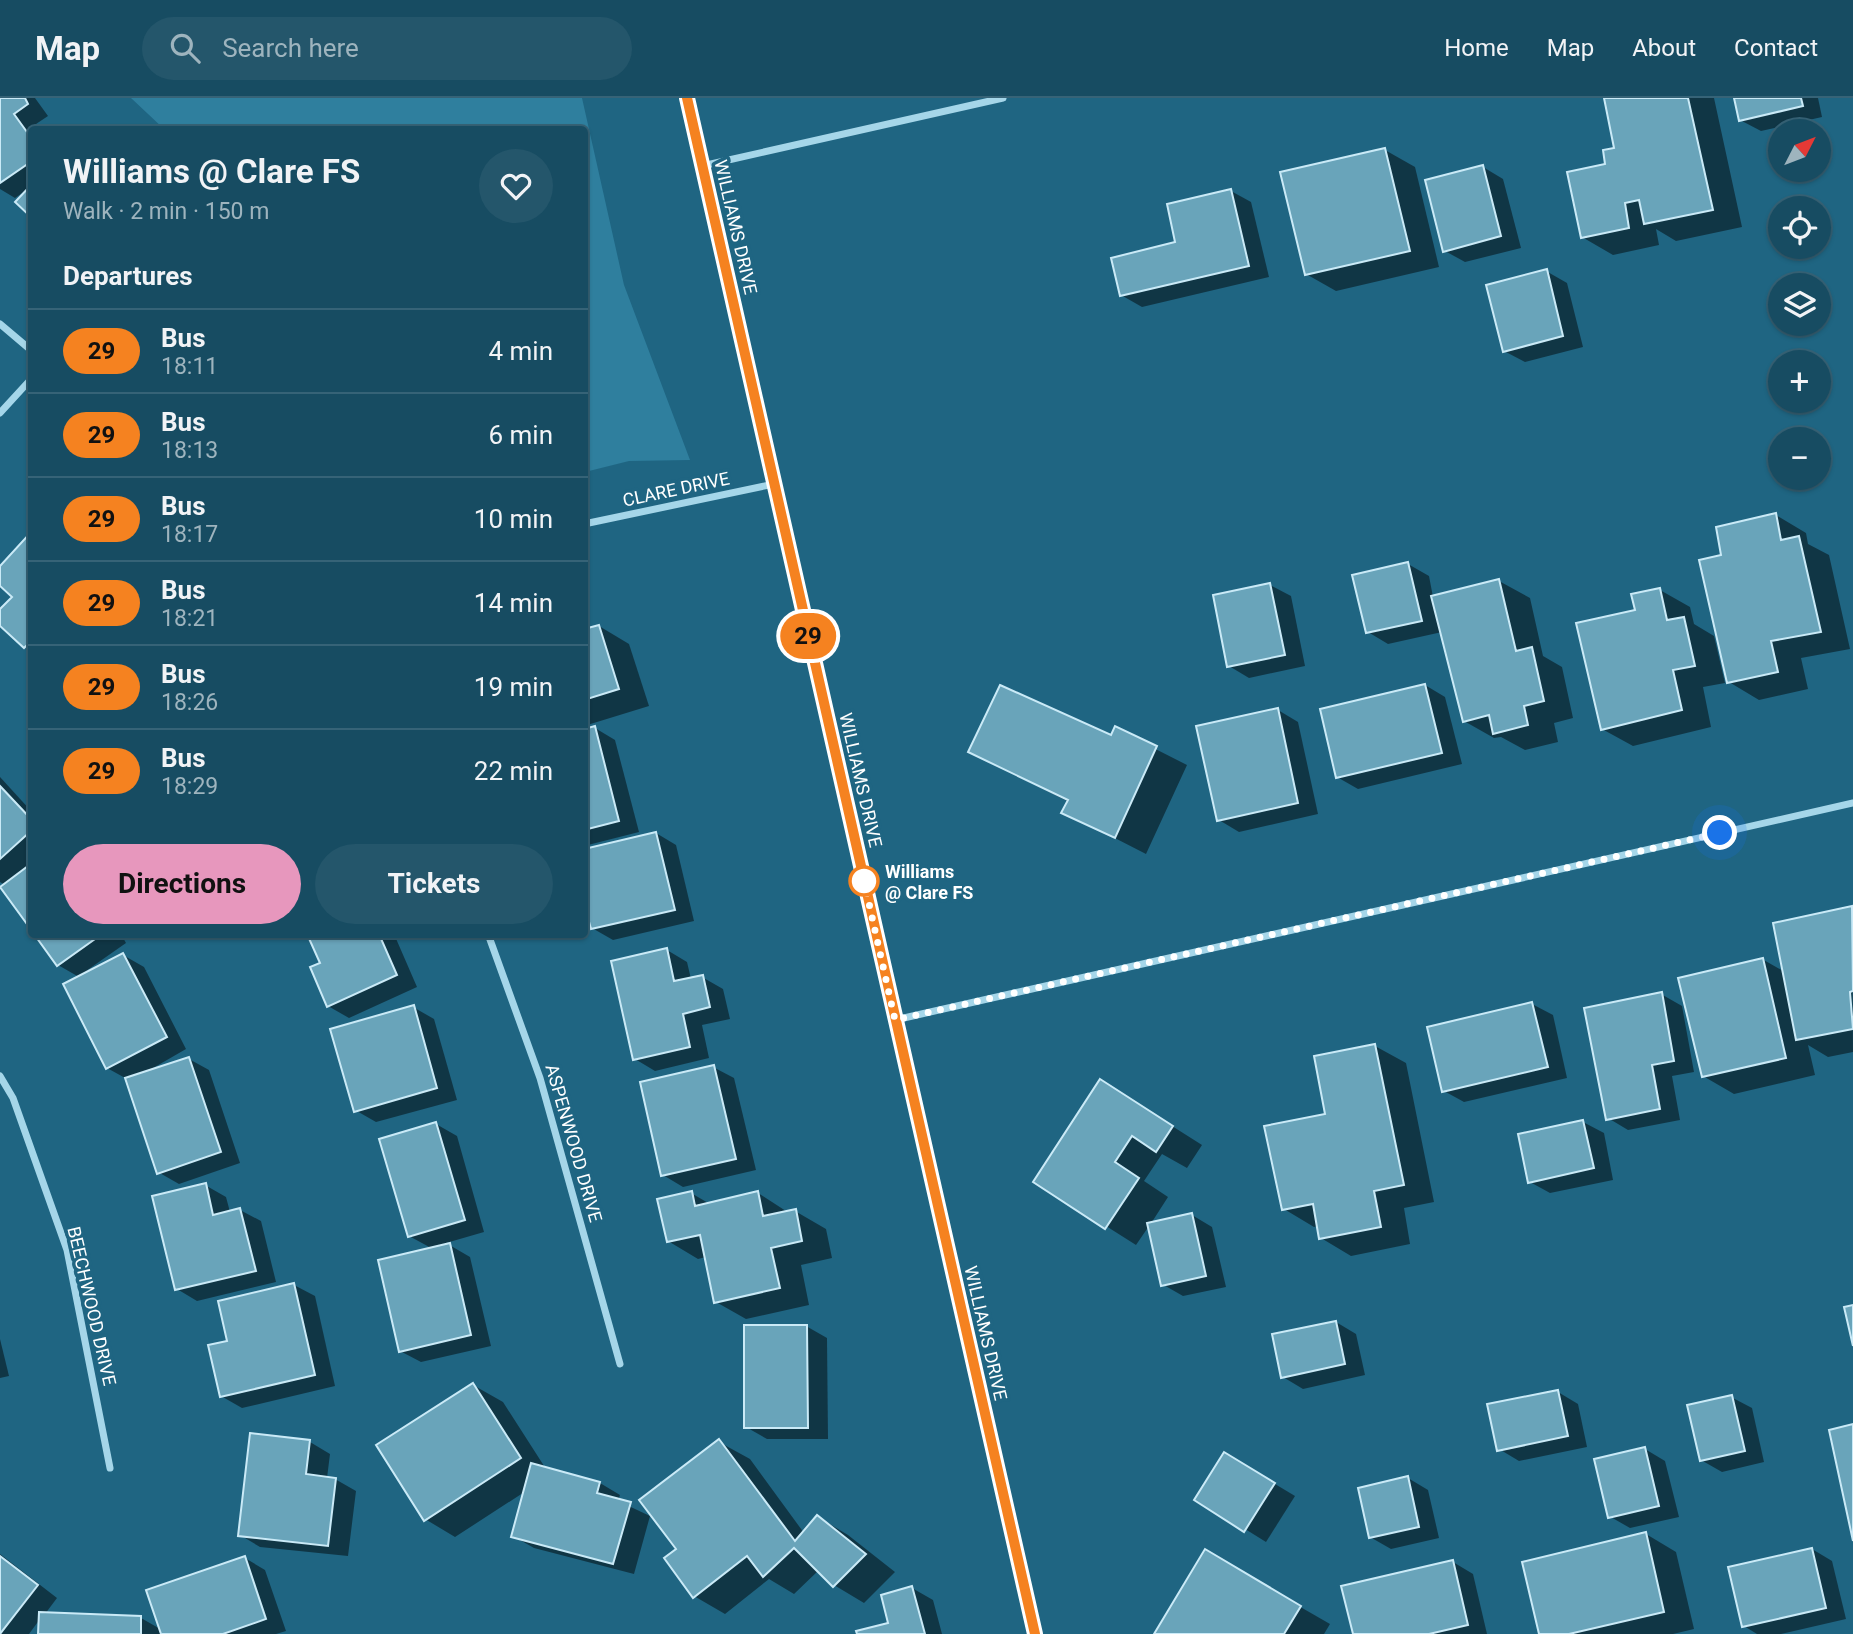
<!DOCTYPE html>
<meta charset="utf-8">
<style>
:root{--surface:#174c62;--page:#24566b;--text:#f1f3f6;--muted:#9eb4be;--line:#366377;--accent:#e797bd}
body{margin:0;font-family:Roboto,sans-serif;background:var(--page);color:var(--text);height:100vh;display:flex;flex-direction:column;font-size:26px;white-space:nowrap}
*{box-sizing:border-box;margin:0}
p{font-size:23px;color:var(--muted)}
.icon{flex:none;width:38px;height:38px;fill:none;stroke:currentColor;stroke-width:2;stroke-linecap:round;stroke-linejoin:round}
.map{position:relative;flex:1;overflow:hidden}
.side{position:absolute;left:28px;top:28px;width:560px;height:812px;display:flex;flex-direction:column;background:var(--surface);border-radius:7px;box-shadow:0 2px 5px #0004,0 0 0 2px var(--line)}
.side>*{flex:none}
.badge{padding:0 14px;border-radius:23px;font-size:24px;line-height:46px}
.needle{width:46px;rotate:48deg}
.buttons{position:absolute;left:1768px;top:21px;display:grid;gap:14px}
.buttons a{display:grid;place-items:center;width:63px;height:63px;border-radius:50%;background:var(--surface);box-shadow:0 2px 5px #0004,0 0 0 2px var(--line);font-size:35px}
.you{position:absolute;width:35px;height:35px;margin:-18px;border:5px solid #fff;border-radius:50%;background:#1a73e8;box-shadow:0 0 0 10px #1a73e833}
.map>.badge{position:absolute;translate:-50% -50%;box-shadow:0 0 0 4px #fff}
h2{padding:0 35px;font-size:26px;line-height:63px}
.round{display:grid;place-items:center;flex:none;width:74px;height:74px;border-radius:37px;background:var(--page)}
.head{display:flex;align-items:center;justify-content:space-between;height:119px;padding:0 35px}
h1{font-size:33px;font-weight:700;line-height:52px}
.action{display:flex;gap:14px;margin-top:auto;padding:14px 35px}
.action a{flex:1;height:80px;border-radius:42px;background:var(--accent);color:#111;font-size:28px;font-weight:700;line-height:80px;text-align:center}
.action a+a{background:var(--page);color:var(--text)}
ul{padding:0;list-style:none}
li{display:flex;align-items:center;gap:21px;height:84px;padding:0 35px;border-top:2px solid var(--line)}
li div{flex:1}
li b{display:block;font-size:26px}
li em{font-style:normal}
li .badge{min-width:77px;font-weight:700;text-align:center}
header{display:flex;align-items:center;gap:42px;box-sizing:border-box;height:98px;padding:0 35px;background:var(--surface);border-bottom:2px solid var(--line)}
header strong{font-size:33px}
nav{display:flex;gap:38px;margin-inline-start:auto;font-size:24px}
.search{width:490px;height:63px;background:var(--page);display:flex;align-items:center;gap:18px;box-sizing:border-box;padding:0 24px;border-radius:38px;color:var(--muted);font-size:26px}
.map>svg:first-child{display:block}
.green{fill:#2f7f9e}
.shadow{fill:#0007}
.building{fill:#69a4ba;stroke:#caeaf7;stroke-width:2}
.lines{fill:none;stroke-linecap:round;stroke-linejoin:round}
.street{stroke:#a5d6e9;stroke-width:7}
.secondary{stroke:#d0ebf7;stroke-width:14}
.line-casing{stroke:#fff;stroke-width:16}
.line{stroke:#f58220;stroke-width:10}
.walk{stroke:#fff;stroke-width:7;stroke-dasharray:0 12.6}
.stop-dot{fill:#fff;stroke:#f58220;stroke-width:3.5}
.labels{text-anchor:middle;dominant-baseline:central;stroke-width:7;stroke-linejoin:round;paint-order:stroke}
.street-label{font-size:18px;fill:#fff;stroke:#1f6582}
.stop-label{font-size:18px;font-weight:bold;fill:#fff;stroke:#1f6582;text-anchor:start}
</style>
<header>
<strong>Map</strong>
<div class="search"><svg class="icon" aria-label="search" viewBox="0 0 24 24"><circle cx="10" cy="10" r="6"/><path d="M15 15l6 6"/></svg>Search here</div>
<nav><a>Home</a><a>Map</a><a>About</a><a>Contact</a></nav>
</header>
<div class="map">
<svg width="1853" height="1536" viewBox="0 0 1853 1536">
<rect width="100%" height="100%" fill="#1f6582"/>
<path class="green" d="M 131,0 L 582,0 L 624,187 L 690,362 L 629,363 L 585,374 L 584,32 L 164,31 Z"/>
<g class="shadow">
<path d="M 0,0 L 35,0 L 48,18 L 33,28 L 36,32 L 32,32 L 32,118 L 25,93 L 15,100 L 0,91 Z"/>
<path d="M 1605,0 L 1714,0 L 1742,129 L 1676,143 L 1656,131 L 1659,147 L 1613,157 L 1582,139 L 1616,52 Z"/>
<path d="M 1735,0 L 1818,0 L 1822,19 L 1761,33 L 1740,22 Z"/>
<path d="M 1385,52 L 1415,69 L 1439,169 L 1336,193 L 1306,176 Z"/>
<path d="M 1483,69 L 1503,81 L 1521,150 L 1465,164 L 1445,153 Z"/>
<path d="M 1231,93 L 1251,104 L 1269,179 L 1142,209 L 1121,197 Z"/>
<path d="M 1546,173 L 1567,185 L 1583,249 L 1525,264 L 1504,253 Z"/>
<path d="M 1776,417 L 1806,435 L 1808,446 L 1829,457 L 1850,551 L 1801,560 L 1808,591 L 1759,602 L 1729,584 L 1724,459 Z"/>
<path d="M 32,435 L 32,552 L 0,526 L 0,514 L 14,499 L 0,486 L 0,470 Z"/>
<path d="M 1408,466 L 1429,478 L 1433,499 L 1499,483 L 1530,500 L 1543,558 L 1562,569 L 1573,620 L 1554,625 L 1558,644 L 1525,652 L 1501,639 L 1494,640 L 1464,623 L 1442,534 L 1388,546 L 1368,534 Z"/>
<path d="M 1270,487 L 1291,498 L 1305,568 L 1249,580 L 1229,568 Z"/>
<path d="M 1660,492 L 1690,509 L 1694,526 L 1714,538 L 1725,585 L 1703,589 L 1711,629 L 1633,648 L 1602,631 L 1637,513 Z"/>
<path d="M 599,528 L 629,546 L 649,608 L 584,628 L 584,533 Z"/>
<path d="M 1425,587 L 1445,599 L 1462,666 L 1358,691 L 1337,679 Z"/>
<path d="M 1278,612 L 1298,624 L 1318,716 L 1239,734 L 1219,722 Z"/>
<path d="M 595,630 L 615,642 L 639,734 L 584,748 L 584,633 Z"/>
<path d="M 1116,631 L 1187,667 L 1146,756 L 1064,714 L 1069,704 L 970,654 L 1112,639 Z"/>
<path d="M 0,679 L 32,714 L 32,763 L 24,773 L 5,787 L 0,784 Z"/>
<path d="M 656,735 L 676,747 L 694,823 L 613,842 L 592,830 Z"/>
<path d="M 1852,810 L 1853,954 L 1828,959 L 1808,947 L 1815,977 L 1734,996 L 1703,978 L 1762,861 L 1785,874 L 1775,826 Z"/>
<path d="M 36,836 L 121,836 L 126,845 L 86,873 L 123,857 L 144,869 L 186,951 L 141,977 L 189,961 L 209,972 L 240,1065 L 179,1086 L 158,1074 L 127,981 L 107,970 L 79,879 L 58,867 Z"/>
<path d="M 309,836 L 394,836 L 417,889 L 349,920 L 328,908 L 323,866 Z"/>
<path d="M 667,852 L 687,864 L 691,881 L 702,879 L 723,891 L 730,921 L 702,927 L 709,960 L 655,973 L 635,961 Z"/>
<path d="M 1661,896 L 1682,908 L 1694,974 L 1672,978 L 1680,1022 L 1628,1032 L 1608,1020 Z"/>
<path d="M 1532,906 L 1553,917 L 1567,980 L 1464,1004 L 1444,993 Z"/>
<path d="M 413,909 L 434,921 L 457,1002 L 376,1024 L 355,1012 Z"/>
<path d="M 1375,948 L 1406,965 L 1434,1104 L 1404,1110 L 1410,1146 L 1351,1158 L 1321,1140 L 1318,1128 L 1314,1129 L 1284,1111 L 1327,1017 Z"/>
<path d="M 713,969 L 734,980 L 756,1072 L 683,1089 L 663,1077 Z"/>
<path d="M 1101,983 L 1202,1047 L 1187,1070 L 1162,1056 L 1144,1083 L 1168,1099 L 1150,1127 L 1192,1117 L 1212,1129 L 1226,1189 L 1183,1198 L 1162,1186 L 1149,1128 L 1136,1147 L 1035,1083 Z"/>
<path d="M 1583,1024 L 1604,1035 L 1613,1082 L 1550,1095 L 1530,1084 Z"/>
<path d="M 436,1026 L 457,1038 L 484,1134 L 446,1145 L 470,1159 L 491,1248 L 421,1264 L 400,1253 L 433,1151 L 409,1138 Z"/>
<path d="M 205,1087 L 226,1099 L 230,1114 L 240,1112 L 261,1123 L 276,1184 L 197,1203 L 177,1191 Z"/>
<path d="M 691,1095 L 710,1106 L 758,1095 L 789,1115 L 795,1113 L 826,1131 L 832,1160 L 801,1167 L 809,1207 L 746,1221 L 716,1204 L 706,1159 L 698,1161 L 668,1143 Z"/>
<path d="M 294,1187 L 315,1198 L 335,1288 L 242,1310 L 221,1298 Z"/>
<path d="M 1336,1224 L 1356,1236 L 1365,1277 L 1303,1291 L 1283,1279 Z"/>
<path d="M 806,1228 L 827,1240 L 828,1341 L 767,1341 L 746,1329 Z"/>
<path d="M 0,1241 L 9,1278 L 0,1280 Z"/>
<path d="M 473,1287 L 503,1304 L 546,1371 L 600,1385 L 620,1397 L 618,1403 L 650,1418 L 634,1476 L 534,1450 L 513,1438 L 526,1393 L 455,1439 L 425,1421 Z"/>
<path d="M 1558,1294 L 1578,1306 L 1587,1349 L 1519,1363 L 1499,1351 Z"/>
<path d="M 1731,1299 L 1752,1310 L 1764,1364 L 1722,1374 L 1701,1362 Z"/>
<path d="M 310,1344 L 330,1356 L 327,1380 L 335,1381 L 356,1393 L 348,1458 L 260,1449 L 240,1437 Z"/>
<path d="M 719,1344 L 750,1361 L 804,1435 L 818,1419 L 848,1437 L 895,1474 L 864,1505 L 834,1487 L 819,1472 L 794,1496 L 769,1481 L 725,1516 L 694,1498 L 678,1451 Z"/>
<path d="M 1645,1351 L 1665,1363 L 1679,1419 L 1630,1430 L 1609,1418 Z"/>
<path d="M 1245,1368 L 1295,1398 L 1266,1444 L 1197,1401 Z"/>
<path d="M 1408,1380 L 1428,1392 L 1439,1440 L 1391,1451 L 1370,1439 Z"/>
<path d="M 1646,1436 L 1676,1454 L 1694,1531 L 1673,1536 L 1541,1536 Z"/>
<path d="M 1812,1451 L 1832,1463 L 1846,1521 L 1781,1536 L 1757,1536 L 1744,1528 Z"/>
<path d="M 1205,1454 L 1330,1526 L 1324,1536 L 1156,1536 Z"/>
<path d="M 0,1456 L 57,1500 L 45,1516 L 141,1520 L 162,1532 L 245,1460 L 265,1472 L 286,1533 L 276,1536 L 40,1536 L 40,1521 L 29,1536 L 0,1536 Z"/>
<path d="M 1453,1464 L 1473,1476 L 1487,1536 L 1354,1536 Z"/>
<path d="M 912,1490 L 933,1502 L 942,1536 L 859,1536 L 890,1526 Z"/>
</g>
<g class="building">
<path d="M 0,0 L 25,0 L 28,6 L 14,16 L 32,41 L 32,63 L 0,85 Z"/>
<path d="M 1604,0 L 1688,0 L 1713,112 L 1644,126 L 1639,102 L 1625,105 L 1629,130 L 1581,140 L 1567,74 L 1605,66 L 1603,52 L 1614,50 Z"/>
<path d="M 1734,0 L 1801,0 L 1803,8 L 1739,23 Z"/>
<path d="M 1385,50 L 1410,153 L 1305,177 L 1280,74 Z"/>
<path d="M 1483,67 L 1501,138 L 1443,154 L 1425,82 Z"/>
<path d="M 32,86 L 32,120 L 15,104 Z"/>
<path d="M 1231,91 L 1249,168 L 1120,198 L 1111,160 L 1175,144 L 1167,106 Z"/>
<path d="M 1547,171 L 1563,238 L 1503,254 L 1486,187 Z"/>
<path d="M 1776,415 L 1781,442 L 1799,438 L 1821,534 L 1771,543 L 1778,574 L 1727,585 L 1699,462 L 1721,457 L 1716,429 Z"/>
<path d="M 32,433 L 32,542 L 24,550 L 0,528 L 0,511 L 12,499 L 0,488 L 0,468 Z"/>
<path d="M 1408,464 L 1422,523 L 1366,535 L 1352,477 Z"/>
<path d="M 1499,481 L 1516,553 L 1532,549 L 1544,603 L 1524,608 L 1528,627 L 1493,636 L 1489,617 L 1463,624 L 1431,498 Z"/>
<path d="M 1270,485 L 1285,557 L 1227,569 L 1213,497 Z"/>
<path d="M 1660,490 L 1667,522 L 1684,519 L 1695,568 L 1673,572 L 1682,612 L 1601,632 L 1576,525 L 1635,512 L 1631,496 Z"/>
<path d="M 599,527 L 619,591 L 584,602 L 584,531 Z"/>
<path d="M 1425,586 L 1442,655 L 1336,680 L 1320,611 Z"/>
<path d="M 1000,587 L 1111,637 L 1115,628 L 1157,648 L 1115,740 L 1061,715 L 1068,702 L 968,654 Z"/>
<path d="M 1278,610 L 1298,705 L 1217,723 L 1196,628 Z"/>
<path d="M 595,628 L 619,723 L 584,732 L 584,631 Z"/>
<path d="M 0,688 L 32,722 L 32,732 L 0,761 Z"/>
<path d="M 656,734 L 675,812 L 591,831 L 584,805 L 584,751 Z"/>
<path d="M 32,765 L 32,833 L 0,789 Z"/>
<path d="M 1852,808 L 1853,893 L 1850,894 L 1853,931 L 1796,942 L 1773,825 Z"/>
<path d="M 34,836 L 102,836 L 57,868 Z"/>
<path d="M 307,836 L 379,836 L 397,877 L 327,909 L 310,869 L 320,865 Z"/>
<path d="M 667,850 L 674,883 L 703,877 L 710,909 L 683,916 L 690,949 L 633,962 L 611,863 Z"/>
<path d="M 123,855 L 167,939 L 106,971 L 63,886 Z"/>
<path d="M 1763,860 L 1786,960 L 1702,979 L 1678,880 Z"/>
<path d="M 1662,894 L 1674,963 L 1652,967 L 1660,1011 L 1606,1022 L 1584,910 Z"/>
<path d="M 1532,904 L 1548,969 L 1442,994 L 1427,929 Z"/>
<path d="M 414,907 L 437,990 L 354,1014 L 330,931 Z"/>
<path d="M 1375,946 L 1404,1087 L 1374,1093 L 1381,1129 L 1319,1141 L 1313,1106 L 1282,1112 L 1264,1028 L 1325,1016 L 1314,958 Z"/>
<path d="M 189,959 L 221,1054 L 157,1076 L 125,980 Z"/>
<path d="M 714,967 L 736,1061 L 661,1078 L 640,984 Z"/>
<path d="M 1100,981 L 1173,1028 L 1156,1054 L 1132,1038 L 1115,1064 L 1139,1080 L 1105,1131 L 1033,1084 Z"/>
<path d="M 1583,1022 L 1594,1070 L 1528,1085 L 1518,1036 Z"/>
<path d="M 436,1024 L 465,1122 L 408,1139 L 379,1041 Z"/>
<path d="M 206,1085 L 213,1117 L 240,1110 L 256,1173 L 175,1192 L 152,1098 Z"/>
<path d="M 692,1093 L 695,1108 L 758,1093 L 763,1118 L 796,1111 L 802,1143 L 771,1150 L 780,1190 L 714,1205 L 700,1137 L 667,1144 L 657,1101 Z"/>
<path d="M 1192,1115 L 1206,1178 L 1161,1188 L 1147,1125 Z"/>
<path d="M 450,1145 L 471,1237 L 399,1254 L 378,1162 Z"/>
<path d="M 294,1185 L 315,1277 L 220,1299 L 208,1247 L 227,1243 L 218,1203 Z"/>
<path d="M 1853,1207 L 1853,1248 L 1844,1209 Z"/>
<path d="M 1336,1223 L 1345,1266 L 1281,1280 L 1272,1236 Z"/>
<path d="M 744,1227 L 807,1227 L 808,1330 L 744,1330 Z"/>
<path d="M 473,1285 L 521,1360 L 424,1423 L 376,1347 Z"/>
<path d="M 1558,1292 L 1568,1338 L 1497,1353 L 1487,1306 Z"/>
<path d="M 1732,1297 L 1745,1353 L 1700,1363 L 1687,1307 Z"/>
<path d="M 1853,1326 L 1853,1443 L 1829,1332 Z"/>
<path d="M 250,1335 L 310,1342 L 306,1376 L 336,1380 L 328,1448 L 238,1438 Z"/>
<path d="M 719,1341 L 795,1443 L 817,1417 L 866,1456 L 833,1489 L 794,1450 L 763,1479 L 747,1458 L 693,1500 L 664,1460 L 676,1451 L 639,1402 Z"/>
<path d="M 1645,1349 L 1659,1408 L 1608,1420 L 1594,1361 Z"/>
<path d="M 1224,1354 L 1275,1385 L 1244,1434 L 1194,1402 Z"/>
<path d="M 531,1365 L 600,1384 L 597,1395 L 631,1404 L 613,1466 L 511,1439 Z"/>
<path d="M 1408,1378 L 1419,1429 L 1369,1440 L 1358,1390 Z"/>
<path d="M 1646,1434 L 1664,1514 L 1569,1536 L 1539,1536 L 1522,1464 Z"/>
<path d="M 1812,1450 L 1826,1510 L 1742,1529 L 1728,1469 Z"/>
<path d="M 1205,1451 L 1301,1508 L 1284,1536 L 1154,1536 Z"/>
<path d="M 0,1458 L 38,1487 L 0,1536 Z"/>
<path d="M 245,1458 L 266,1521 L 223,1536 L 161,1536 L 146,1492 Z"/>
<path d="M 1453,1462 L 1468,1527 L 1429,1536 L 1353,1536 L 1341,1488 Z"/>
<path d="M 912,1488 L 925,1536 L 857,1536 L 856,1533 L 888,1525 L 881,1497 Z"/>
<path d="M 39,1514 L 141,1518 L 141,1536 L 38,1536 Z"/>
</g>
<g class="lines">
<g class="street">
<path d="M 702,68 L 1003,0"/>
<path d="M 0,226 L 32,253"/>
<path d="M 0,315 L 32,280"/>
<path d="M 584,426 L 774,386"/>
<path d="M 488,836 L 540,980 L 620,1266"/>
<path d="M 895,922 L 1853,705"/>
<path d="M 0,978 L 13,1000 L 67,1152 L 110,1370"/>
</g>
<path class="secondary" d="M 687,0 L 1035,1536"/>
</g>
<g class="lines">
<g class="line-casing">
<path id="line" d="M 687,0 L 1035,1536"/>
</g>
<use href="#line" class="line"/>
<path class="walk" d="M 864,783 L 895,922 L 1720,735"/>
</g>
<circle class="stop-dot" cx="864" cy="783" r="14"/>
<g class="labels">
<g class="street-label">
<text transform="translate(736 129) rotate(77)">WILLIAMS DRIVE</text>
<text transform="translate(676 391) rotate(-12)">CLARE DRIVE</text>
<text transform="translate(861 682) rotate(77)">WILLIAMS DRIVE</text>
<text transform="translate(574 1045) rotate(74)">ASPENWOOD DRIVE</text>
<text transform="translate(92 1208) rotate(77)">BEECHWOOD DRIVE</text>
<text transform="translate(986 1235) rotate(77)">WILLIAMS DRIVE</text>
</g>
<g class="stop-label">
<text x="885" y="773">Williams<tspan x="885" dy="21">@ Clare FS</tspan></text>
</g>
</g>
</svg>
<div class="buttons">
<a><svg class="needle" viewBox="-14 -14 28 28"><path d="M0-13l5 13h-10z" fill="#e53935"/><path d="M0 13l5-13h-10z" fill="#9eb4be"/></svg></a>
<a><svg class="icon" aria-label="locate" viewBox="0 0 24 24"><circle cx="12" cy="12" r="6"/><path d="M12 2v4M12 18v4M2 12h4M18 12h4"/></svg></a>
<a><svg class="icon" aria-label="layers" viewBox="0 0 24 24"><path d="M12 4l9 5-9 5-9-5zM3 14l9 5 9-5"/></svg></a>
<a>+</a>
<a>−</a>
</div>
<div class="you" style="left:1720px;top:735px"></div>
<b class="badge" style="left:808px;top:538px;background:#f58220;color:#111">29</b>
<section class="side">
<div class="head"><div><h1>Williams @ Clare FS</h1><p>Walk · 2 min · 150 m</p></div><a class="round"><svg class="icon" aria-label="heart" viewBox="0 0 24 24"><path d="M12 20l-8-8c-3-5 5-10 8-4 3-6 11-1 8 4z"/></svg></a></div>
<h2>Departures</h2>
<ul>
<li><span class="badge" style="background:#f58220;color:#111">29</span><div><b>Bus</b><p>18:11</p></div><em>4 min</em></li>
<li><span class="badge" style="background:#f58220;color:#111">29</span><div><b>Bus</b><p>18:13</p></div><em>6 min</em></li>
<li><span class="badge" style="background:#f58220;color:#111">29</span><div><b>Bus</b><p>18:17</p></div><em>10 min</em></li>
<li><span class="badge" style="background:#f58220;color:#111">29</span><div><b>Bus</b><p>18:21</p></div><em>14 min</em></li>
<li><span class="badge" style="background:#f58220;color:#111">29</span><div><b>Bus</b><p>18:26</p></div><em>19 min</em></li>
<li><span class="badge" style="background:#f58220;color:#111">29</span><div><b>Bus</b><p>18:29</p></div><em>22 min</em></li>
</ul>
<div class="action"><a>Directions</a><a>Tickets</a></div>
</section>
</div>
